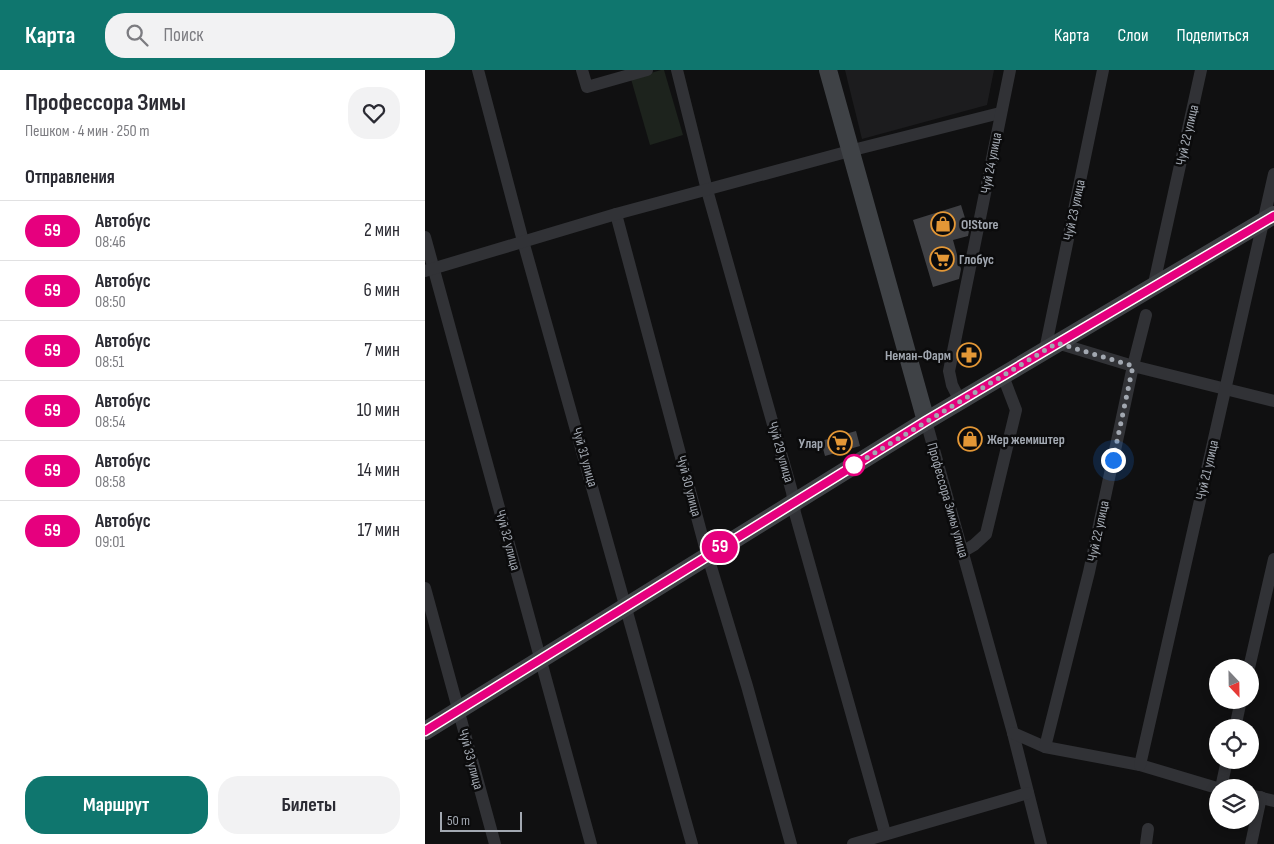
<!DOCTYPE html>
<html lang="ru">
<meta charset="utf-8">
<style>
:root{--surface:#fff;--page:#f2f2f3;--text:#2b2b33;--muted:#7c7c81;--line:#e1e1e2;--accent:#0f766e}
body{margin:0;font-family:"Sofia Sans Condensed",sans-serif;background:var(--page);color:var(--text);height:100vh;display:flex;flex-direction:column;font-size:19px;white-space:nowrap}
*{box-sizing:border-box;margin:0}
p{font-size:16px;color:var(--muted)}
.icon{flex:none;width:28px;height:28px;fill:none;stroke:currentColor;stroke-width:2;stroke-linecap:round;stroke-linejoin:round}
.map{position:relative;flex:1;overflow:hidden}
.details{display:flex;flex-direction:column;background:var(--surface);width:425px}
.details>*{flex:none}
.badge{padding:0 10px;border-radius:16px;font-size:18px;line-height:32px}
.needle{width:32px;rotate:158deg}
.buttons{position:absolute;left:784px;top:589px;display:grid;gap:10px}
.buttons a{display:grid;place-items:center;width:50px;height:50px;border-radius:50%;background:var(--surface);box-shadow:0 2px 8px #0003;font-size:25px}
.scale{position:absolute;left:15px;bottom:12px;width:82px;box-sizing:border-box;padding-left:5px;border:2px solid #a2a8b1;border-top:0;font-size:14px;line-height:18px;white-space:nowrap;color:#a2a8b1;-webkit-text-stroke:4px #0b0b0c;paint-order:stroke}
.you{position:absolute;width:25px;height:25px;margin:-12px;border:4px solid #fff;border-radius:50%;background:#1a73e8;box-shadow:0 0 0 8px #1a73e833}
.map>.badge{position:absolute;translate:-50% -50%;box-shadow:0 0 0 2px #fff}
h2{padding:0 25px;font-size:19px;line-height:45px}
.round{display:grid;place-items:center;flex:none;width:52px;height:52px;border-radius:20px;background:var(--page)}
.overview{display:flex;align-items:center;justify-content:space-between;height:85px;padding:0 25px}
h1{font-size:24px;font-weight:700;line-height:38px}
.action{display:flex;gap:10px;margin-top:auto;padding:10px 25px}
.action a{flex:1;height:58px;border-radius:20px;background:var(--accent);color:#fff;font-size:20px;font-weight:700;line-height:58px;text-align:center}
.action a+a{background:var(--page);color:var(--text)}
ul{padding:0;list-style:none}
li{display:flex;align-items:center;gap:15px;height:60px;padding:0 25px;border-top:1px solid var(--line)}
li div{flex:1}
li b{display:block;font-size:19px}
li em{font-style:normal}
li .badge{min-width:55px;font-weight:700;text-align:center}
header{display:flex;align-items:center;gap:30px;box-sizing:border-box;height:70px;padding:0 25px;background:var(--accent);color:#fff}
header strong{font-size:24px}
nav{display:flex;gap:28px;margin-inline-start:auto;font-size:18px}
.search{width:350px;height:45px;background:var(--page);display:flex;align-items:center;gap:12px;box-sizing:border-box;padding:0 18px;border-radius:20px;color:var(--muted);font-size:19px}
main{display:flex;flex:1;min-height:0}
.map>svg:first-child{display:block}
.built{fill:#1c1c1e}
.green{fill:#1d231d}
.building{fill:#3f4044}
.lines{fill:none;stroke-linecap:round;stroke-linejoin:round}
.street{stroke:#313236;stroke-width:12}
.secondary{stroke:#3f4246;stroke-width:18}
.line-casing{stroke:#fff;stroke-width:11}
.line{stroke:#e6007e;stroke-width:8}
.walk{stroke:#a2a8b1;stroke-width:5;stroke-dasharray:0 9}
.stop-dot{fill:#fff;stroke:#e6007e;stroke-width:2.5}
.labels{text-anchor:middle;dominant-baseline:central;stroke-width:5;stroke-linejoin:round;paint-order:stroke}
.street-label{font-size:14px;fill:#a2a8b1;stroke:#0b0b0c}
.poi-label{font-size:14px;font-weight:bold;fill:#a2a8b1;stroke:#0b0b0c;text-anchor:start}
</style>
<header>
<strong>Карта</strong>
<div class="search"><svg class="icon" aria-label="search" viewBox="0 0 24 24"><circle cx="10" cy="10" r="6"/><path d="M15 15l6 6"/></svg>Поиск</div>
<nav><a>Карта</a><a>Слои</a><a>Поделиться</a></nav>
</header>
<main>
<section class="details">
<div class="overview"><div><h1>Профессора Зимы</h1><p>Пешком · 4 мин · 250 m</p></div><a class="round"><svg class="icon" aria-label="heart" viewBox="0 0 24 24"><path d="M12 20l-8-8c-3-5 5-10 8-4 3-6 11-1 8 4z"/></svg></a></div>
<h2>Отправления</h2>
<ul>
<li><span class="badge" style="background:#e6007e;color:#fff">59</span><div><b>Автобус</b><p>08:46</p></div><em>2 мин</em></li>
<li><span class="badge" style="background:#e6007e;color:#fff">59</span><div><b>Автобус</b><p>08:50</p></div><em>6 мин</em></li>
<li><span class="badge" style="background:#e6007e;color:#fff">59</span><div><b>Автобус</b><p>08:51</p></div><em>7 мин</em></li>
<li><span class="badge" style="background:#e6007e;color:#fff">59</span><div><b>Автобус</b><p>08:54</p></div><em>10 мин</em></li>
<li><span class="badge" style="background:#e6007e;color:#fff">59</span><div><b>Автобус</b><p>08:58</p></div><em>14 мин</em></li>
<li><span class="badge" style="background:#e6007e;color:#fff">59</span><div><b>Автобус</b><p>09:01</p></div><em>17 мин</em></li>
</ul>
<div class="action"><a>Маршрут</a><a>Билеты</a></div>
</section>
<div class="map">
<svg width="849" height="774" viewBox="0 0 849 774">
<rect width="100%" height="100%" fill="#101011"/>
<path class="built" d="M 420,0 L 569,0 L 562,35 L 437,69 Z"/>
<path class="green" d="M 236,0 L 239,0 L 258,65 L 225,75 L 206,9 Z"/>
<g class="building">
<path d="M 536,135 L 544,161 L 543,166 L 528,170 L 536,199 L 534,209 L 508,217 L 488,150 Z"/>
<path d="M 547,360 L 552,374 L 542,378 L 538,364 Z"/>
<path d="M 431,361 L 435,376 L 400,386 L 396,371 Z"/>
</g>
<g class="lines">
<g class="street">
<path d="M 53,0 L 98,171 L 267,774"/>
<path d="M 157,0 L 162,17 L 222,0"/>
<path d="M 252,0 L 282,120 L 367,422 L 370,443 L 460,763"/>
<path d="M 191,144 L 280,477 L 322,616 L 366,774"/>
<path d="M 0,167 L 166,774"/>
<path d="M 0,201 L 191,144 L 436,78 L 575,43"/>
<path d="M 728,218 L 776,0"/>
<path d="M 632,273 L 708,296 L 849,331"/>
<path d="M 620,280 L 678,0"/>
<path d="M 535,331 L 527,315 L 524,301 L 585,0"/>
<path d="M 501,351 L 588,663 L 616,774"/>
<path d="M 537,482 L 549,475 L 561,464 L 591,340 L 578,306"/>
<path d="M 0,518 L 70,774"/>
<path d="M 824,598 L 849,489"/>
<path d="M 810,658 L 816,630"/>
<path d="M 588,663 L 620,677 L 715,695 L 792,718"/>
<path d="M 620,677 L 664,502 L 708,296 L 721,245"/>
<path d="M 715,695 L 849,104"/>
<path d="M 796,718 L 802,690"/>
<path d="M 825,725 L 849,731"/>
<path d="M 428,774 L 603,723"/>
<path d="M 721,774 L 723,759"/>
<path d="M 826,774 L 836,727"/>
</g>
<g class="secondary">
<path d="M 403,0 L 501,351"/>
<path d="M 0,661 L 491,357 L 849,145"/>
</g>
</g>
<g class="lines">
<g class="line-casing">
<path id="line" d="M 0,661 L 501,351 L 849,146"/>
</g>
<use href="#line" class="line"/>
<path class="walk" d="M 429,395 L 428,396 L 632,273 L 708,296 L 688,390"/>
</g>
<defs>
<g id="shop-ring" transform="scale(1.25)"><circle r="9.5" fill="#0b0b0c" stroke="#e39736" stroke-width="1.5"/><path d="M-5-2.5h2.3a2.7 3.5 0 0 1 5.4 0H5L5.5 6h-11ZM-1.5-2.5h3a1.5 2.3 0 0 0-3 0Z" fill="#e39736"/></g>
<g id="supermarket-ring" transform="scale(1.25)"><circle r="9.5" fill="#0b0b0c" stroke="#e39736" stroke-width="1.5"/><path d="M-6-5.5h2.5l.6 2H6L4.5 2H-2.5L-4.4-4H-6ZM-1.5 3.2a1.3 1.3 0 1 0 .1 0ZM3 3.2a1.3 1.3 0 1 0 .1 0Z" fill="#e39736"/></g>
<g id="pharmacy-ring" transform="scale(1.25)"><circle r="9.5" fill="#0b0b0c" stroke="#e39736" stroke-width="1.5"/><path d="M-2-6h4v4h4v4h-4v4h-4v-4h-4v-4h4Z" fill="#e39736"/></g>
</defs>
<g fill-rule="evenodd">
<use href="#shop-ring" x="518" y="154"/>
<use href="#supermarket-ring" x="517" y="189"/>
<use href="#pharmacy-ring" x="544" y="285"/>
<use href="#shop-ring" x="545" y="369"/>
<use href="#supermarket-ring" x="415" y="373"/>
</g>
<circle class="stop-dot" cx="429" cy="395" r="10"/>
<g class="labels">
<g class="street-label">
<text transform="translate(762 65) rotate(-77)">Чуй 22 улица</text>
<text transform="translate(566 93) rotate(-79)">Чуй 24 улица</text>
<text transform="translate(649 140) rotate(-78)">Чуй 23 улица</text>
<text transform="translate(356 382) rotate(74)">Чуй 29 улица</text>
<text transform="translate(160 387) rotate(74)">Чуй 31 улица</text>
<text transform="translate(782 400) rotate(-77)">Чуй 21 улица</text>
<text transform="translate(264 416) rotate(75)">Чуй 30 улица</text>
<text transform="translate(523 430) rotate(74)">Профессора Зимы улица</text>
<text transform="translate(673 461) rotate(-78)">Чуй 22 улица</text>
<text transform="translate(83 470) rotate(75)">Чуй 32 улица</text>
<text transform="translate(46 689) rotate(75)">Чуй 33 улица</text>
</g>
<g class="poi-label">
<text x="536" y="154">O!Store</text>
<text x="534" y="189">Глобус</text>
<text x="526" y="285" text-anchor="end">Неман-Фарм</text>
<text x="562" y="369">Жер жемиштер</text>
<text x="398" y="373" text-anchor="end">Улар</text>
</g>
</g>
</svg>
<div class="buttons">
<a><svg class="needle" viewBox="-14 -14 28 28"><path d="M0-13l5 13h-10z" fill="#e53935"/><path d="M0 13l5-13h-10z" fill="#7c7c81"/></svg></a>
<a><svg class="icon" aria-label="locate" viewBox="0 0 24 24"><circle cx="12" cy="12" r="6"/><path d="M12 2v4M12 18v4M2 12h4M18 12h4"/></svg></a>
<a><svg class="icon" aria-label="layers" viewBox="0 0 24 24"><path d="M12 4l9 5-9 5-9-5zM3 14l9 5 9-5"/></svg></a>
</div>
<div class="scale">50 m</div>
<div class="you" style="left:688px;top:390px"></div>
<b class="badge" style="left:295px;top:477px;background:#e6007e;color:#fff">59</b>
</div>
</main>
